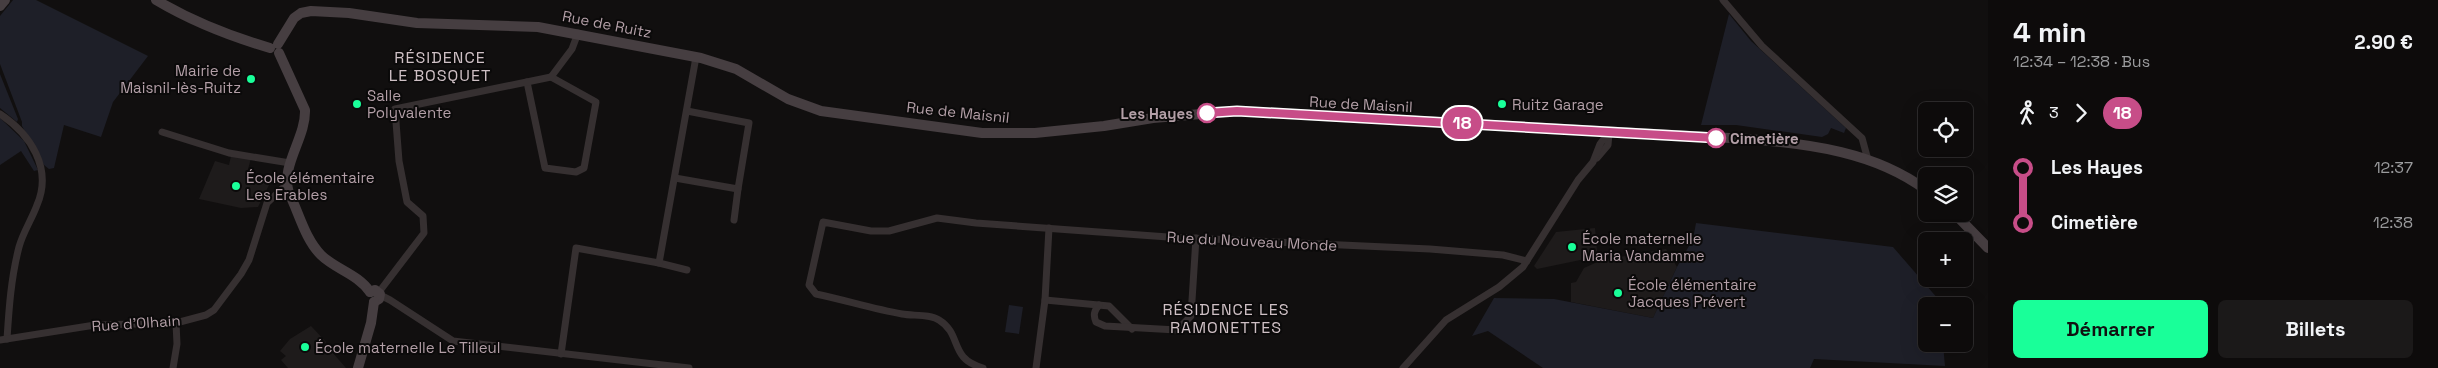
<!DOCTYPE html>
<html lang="fr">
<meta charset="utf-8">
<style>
:root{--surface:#0d0b0b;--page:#1b1919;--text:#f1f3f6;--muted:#9a9b9d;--line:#2d2b2c;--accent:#19ff99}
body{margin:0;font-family:"Space Grotesk",sans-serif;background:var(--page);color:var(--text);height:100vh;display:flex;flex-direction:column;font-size:19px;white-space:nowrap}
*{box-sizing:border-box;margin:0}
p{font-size:16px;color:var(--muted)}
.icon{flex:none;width:28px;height:28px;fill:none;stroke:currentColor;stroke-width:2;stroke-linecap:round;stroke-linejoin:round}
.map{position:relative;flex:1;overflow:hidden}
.panel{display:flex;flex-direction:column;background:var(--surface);width:450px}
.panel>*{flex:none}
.badge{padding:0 10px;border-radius:16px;font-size:18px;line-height:32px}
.tools{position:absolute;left:1918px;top:102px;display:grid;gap:10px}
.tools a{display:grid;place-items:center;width:55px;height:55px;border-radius:8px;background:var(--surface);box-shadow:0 5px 20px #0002,0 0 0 1px var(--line);font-size:25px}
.map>.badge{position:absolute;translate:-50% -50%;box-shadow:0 0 0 2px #fff}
.legs{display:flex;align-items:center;gap:8px;height:55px;padding:0 25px;font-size:16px}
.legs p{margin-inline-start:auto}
.overview{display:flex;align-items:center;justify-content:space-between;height:85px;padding:0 25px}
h1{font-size:28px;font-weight:700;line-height:38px}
.action{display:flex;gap:10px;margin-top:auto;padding:10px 25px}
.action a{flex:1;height:58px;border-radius:8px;background:var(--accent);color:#111;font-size:20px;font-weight:700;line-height:58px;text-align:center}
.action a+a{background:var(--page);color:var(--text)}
ul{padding:0 25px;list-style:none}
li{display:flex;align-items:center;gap:18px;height:55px;font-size:19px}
li i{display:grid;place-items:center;width:8px;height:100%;margin:0 6px;background:currentColor}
li i::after{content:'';width:12px;height:12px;margin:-6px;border:4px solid;border-radius:50%;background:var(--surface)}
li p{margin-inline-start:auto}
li:first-child i{background:linear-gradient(#0000 50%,currentColor 0)}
li:last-child i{background:linear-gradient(currentColor 50%,#0000 0)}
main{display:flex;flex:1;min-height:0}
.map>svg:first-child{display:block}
.built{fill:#1e1b1b}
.green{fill:#1e1f28}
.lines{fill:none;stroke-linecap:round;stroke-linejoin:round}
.street{stroke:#363031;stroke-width:7}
.secondary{stroke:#463e41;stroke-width:10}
.line-1-casing{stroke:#fff;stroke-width:11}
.line-1{stroke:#c74d88;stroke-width:8}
.poi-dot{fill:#19ff99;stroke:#0b0a0a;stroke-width:2}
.stop-1-dot{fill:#fff;stroke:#c74d88;stroke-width:2.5}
.labels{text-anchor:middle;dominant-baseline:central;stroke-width:4;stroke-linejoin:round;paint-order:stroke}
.street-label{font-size:15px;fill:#b39fa7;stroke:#0b0a0a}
.poi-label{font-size:15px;fill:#b39fa7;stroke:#0b0a0a;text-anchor:start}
.stop-label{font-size:15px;font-weight:bold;fill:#b39fa7;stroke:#0b0a0a;text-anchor:end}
.neighbourhood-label{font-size:16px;letter-spacing:1px;fill:#cfc0c5;stroke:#0b0a0a}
</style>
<main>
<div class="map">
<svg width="1988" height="368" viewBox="0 0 1988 368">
<rect width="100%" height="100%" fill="#110f0f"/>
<g class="built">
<path d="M 231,156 L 251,158 L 247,173 L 271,181 L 258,207 L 241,208 L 199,199 L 215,161 L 229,165 Z"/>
<path d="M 1595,228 L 1597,251 L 1590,258 L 1537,269 L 1534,266 L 1556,232 Z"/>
<path d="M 1666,249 L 1677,267 L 1653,318 L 1571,302 L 1571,283 L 1576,282 L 1584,268 L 1602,260 Z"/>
<path d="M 311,326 L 326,342 L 325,344 L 346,368 L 288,368 L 281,360 L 286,356 L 280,351 L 290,339 Z"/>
</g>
<g class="green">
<path d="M 13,0 L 36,0 L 148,56 L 113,102 L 101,137 L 64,125 L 54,168 L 49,169 L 44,165 L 22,126 L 22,122 L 0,64 L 0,16 Z"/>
<path d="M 1729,14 L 1751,41 L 1846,128 L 1844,133 L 1831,128 L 1828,134 L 1822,137 L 1736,125 L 1701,125 Z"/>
<path d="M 0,74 L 18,119 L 17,122 L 0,108 Z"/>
<path d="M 0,118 L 24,141 L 38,170 L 34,171 L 21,151 L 0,165 Z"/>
<path d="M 1696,223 L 1893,247 L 1939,300 L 1939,306 L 1926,306 L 1926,344 L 1943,344 L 1945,366 L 1814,359 L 1810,368 L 1543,368 L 1488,331 L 1472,336 L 1494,298 L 1554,299 L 1653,318 L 1677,267 L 1693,239 Z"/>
<path d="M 1009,305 L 1023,307 L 1019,334 L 1005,332 Z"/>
</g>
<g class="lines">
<g class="street">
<path d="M 1723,0 L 1762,46 L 1862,138 L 1868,160"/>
<path d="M 527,82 L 545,168 L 576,172 L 584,168 L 596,102 L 551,77"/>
<path d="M 0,114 C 30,134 53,168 37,205 C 32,219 23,232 19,247 C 11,278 9,308 7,339"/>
<path d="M 162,132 L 229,153 L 290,163"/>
<path d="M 1597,158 L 1608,145 L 1609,134"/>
<path d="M 675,178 L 738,189 L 749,123 L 687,111"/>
<path d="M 734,220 L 738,189"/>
<path d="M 659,263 L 687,270"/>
<path d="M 379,292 L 424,233 L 423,216 L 407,202 L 399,161 L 395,109 L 551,77 L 572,49 L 578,33"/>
<path d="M 380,295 L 390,300 L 453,341 L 689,368"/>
<path d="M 1045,300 L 1109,306 L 1132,329"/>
<path d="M 1099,305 C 1094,311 1093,315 1096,322 L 1105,326 L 1177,330 L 1191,316 L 1196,238"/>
<path d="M 0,340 L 95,325 L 176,323 L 206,315 L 214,310 L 241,274 L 249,260 L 267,203 L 286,185"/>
<path d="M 561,354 L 576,248 L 659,263 L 696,57"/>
<path d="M 173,368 L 177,344 L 176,323"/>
<path d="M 983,368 C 948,358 963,335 939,320 C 930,314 913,316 902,314 C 873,309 845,300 816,294 L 809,285 L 823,222 L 871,231 L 889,231 L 937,218 L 976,223 L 1168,237 L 1430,249 L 1503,255 L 1527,261"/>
<path d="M 1036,368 L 1045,300 L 1049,228"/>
<path d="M 1403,368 L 1446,320 L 1499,287 L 1523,267 L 1578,180 L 1593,162 L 1600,144 L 1609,132"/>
</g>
<g class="secondary">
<path d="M 156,0 C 193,22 229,36 270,48"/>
<path d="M 0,6 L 5,0"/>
<path d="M 278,44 L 294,18 L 301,13 L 311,11 L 349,13 L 417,23 L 538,27 L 701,58 L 736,69 L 788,99 L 821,111 L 982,133 L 1035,133 L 1104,126 L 1153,118 L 1237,111 L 1748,139 C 1810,144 1875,152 1926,190"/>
<path d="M 279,53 L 305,110 C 306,138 280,166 289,193 C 299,213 305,239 321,255 C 335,269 358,274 370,292"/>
<path d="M 1955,214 L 1988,248"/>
<path d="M 370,292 L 375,290 L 380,294 L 379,299 L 374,302"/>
<path d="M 358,368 L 371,323 L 374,302"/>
</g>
</g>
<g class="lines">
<g class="line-1-casing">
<path id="line-1" d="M 1207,113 L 1237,111 L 1716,138"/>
</g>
<use href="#line-1" class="line-1"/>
</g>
<g class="poi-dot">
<circle cx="251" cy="79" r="5"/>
<circle cx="357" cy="104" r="5"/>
<circle cx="1502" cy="104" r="5"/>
<circle cx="236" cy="186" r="5"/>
<circle cx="1572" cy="247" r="5"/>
<circle cx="1618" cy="293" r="5"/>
<circle cx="305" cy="347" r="5"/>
</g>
<g class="stop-1-dot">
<circle cx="1207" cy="113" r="9"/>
<circle cx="1716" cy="138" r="9"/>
</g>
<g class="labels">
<g class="street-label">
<text transform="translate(607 24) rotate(11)">Rue de Ruitz</text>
<text transform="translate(1361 104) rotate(3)">Rue de Maisnil</text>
<text transform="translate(958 112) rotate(6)">Rue de Maisnil</text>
<text transform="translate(1252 241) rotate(3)">Rue du Nouveau Monde</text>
<text transform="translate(136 323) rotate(-4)">Rue d'Olhain</text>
</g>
<g class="poi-label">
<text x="241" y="70" text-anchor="end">Mairie de<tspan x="241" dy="17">Maisnil-lès-Ruitz</tspan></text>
<text x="367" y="95">Salle<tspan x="367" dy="17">Polyvalente</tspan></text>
<text x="1512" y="104">Ruitz Garage</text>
<text x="246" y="177">École élémentaire<tspan x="246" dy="17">Les Erables</tspan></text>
<text x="1582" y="238">École maternelle<tspan x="1582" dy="17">Maria Vandamme</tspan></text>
<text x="1628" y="284">École élémentaire<tspan x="1628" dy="17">Jacques Prévert</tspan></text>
<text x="315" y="347">École maternelle Le Tilleul</text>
</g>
<g class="stop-label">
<text x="1193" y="113">Les Hayes</text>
<text x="1730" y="138" text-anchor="start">Cimetière</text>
</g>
<g class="neighbourhood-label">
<text x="440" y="57">RÉSIDENCE<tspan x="440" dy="18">LE BOSQUET</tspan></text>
<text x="1226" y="309">RÉSIDENCE LES<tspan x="1226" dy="18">RAMONETTES</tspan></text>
</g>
</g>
</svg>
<div class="tools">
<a><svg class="icon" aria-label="locate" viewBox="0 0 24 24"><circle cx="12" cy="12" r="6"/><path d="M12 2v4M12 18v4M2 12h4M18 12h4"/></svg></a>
<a><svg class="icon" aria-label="layers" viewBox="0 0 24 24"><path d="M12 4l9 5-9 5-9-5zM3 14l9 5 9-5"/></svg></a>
<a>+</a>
<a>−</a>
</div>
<b class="badge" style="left:1462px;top:123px;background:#c74d88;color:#fff">18</b>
</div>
<section class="panel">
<div class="overview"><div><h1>4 min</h1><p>12:34 – 12:38 · Bus</p></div><b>2.90 €</b></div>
<div class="legs"><svg class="icon" aria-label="walk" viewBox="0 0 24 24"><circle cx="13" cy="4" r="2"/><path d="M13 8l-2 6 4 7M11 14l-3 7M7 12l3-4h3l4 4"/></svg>3<svg class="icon" aria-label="forward" viewBox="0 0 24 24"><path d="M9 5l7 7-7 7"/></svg><b class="badge" style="background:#c74d88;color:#fff">18</b></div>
<ul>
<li><i style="color:#c74d88"></i><b>Les Hayes</b><p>12:37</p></li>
<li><i style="color:#c74d88"></i><b>Cimetière</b><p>12:38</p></li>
</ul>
<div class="action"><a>Démarrer</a><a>Billets</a></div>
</section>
</main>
